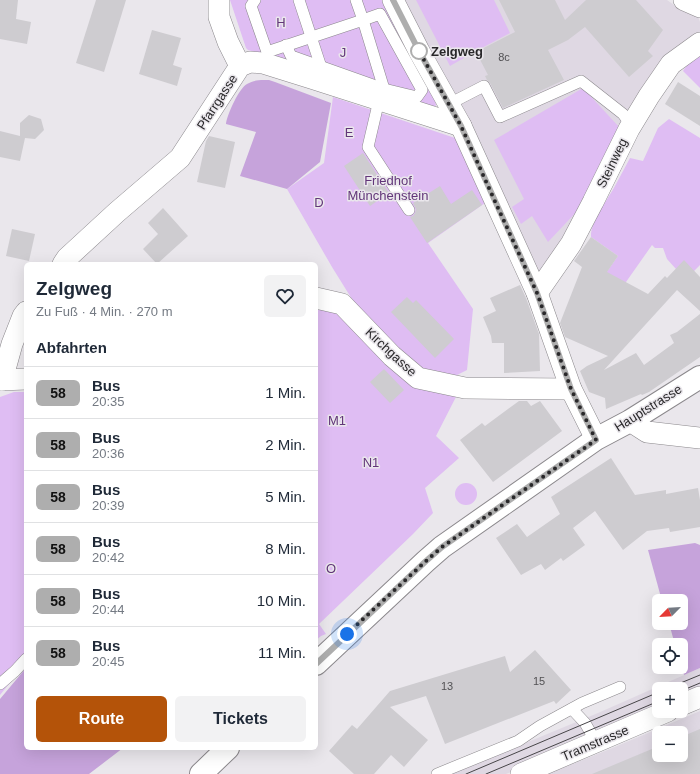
<!DOCTYPE html>
<html lang="de">
<meta charset="utf-8">
<style>
:root{--surface:#fff;--page:#f2f2f3;--text:#1f2937;--muted:#747a83;--line:#e0e1e3;--accent:#b45309}
body{margin:0;font-family:Arial,sans-serif;background:var(--page);color:var(--text);height:100vh;display:flex;flex-direction:column;font-size:15px;white-space:nowrap}
*{box-sizing:border-box;margin:0}
p{font-size:13px;color:var(--muted)}
.icon{flex:none;width:22px;height:22px;fill:none;stroke:currentColor;stroke-width:2;stroke-linecap:round;stroke-linejoin:round}
.map{position:relative;flex:1;overflow:hidden}
.drawer{position:absolute;left:24px;top:262px;width:294px;height:488px;display:flex;flex-direction:column;background:var(--surface);border-radius:6px;box-shadow:0 4px 16px #0002}
.drawer>*{flex:none}
.badge{padding:0 8px;border-radius:6px;font-size:14px;line-height:26px}
.needle{width:26px;rotate:246deg}
.fabs{position:absolute;left:652px;top:594px;display:grid;gap:8px}
.fabs a{display:grid;place-items:center;width:36px;height:36px;border-radius:6px;background:var(--surface);box-shadow:0 4px 16px #0002;font-size:20px}
.you{position:absolute;width:20px;height:20px;margin:-10px;border:3px solid #fff;border-radius:50%;background:#1a73e8;box-shadow:0 0 0 6px #1a73e833}
.map>.badge{position:absolute;translate:-50% -50%;box-shadow:0 0 0 2px #fff}
h2{padding:0 12px;font-size:15px;line-height:36px}
.round{display:grid;place-items:center;flex:none;width:42px;height:42px;border-radius:6px;background:var(--page)}
.overview{display:flex;align-items:center;justify-content:space-between;height:68px;padding:0 12px}
h1{font-size:19px;font-weight:700;line-height:30px}
.button{display:flex;gap:8px;margin-top:auto;padding:8px 12px}
.button a{flex:1;height:46px;border-radius:6px;background:var(--accent);color:#fff;font-size:16px;font-weight:700;line-height:46px;text-align:center}
.button a+a{background:var(--page);color:var(--text)}
ul{padding:0;list-style:none}
li{display:flex;align-items:center;gap:12px;height:52px;padding:0 12px;border-top:1px solid var(--line)}
li div{flex:1}
li b{display:block;font-size:15px}
li em{font-style:normal}
li .badge{min-width:44px;font-weight:700;text-align:center}
.map>svg:first-child{display:block}
.built{fill:#dfd8e3;fill-rule:evenodd}
.green{fill:#dfbdf3}
.forest{fill:#c6a3db}
.building{fill:#ceccd0}
.lines{fill:none;stroke-linecap:round;stroke-linejoin:round}
.service-casing{stroke:#8b888c;stroke-width:12}
.minor-casing{stroke:#8b888c;stroke-width:22}
.secondary-casing{stroke:#8b888c;stroke-width:24}
.service{stroke:#fff;stroke-width:11}
.minor{stroke:#fff;stroke-width:21}
.secondary{stroke:#fff;stroke-width:22}
.tram{stroke:#474548;stroke-width:1}
.line-casing{stroke:#fff;stroke-width:9}
.line{stroke:#aeaeae;stroke-width:6}
.walk{stroke:#29282a;stroke-width:4;stroke-dasharray:0 7.2}
.stop-dot{fill:#fff;stroke:#aeaeae;stroke-width:2}
.labels{text-anchor:middle;dominant-baseline:central;stroke-width:3;stroke-linejoin:round;paint-order:stroke}
.number-label{font-size:11px;fill:#525154}
.park-label{font-size:13px;fill:#623679;stroke:#eae7ec}
.stop-label{font-size:13px;font-weight:bold;fill:#29282a;stroke:#eae7ec;text-anchor:start}
.street-label{font-size:13px;fill:#29282a;stroke:#eae7ec}
</style>
<div class="map">
<svg width="700" height="774" viewBox="0 0 700 774">
<rect width="100%" height="100%" fill="#eae7ec"/>
<g class="built">
<path d="M 393,0 L 667,0 L 681,10 L 697,13 L 700,22 L 700,43 L 671,64 L 537,293 Z"/>
<path d="M 700,668 L 700,690 L 681,699 L 681,689 L 659,689 L 659,708 L 506,774 L 451,774 L 598,713 Z"/>
<path d="M 700,711 L 700,774 L 548,774 L 610,749 ZM 659,733 L 681,733 L 681,755 L 659,755 Z"/>
</g>
<g class="green">
<path d="M 230,0 L 382,0 L 385,8 L 435,100 L 436,105 L 434,108 L 431,109 L 248,50 L 246,48 Z"/>
<path d="M 416,0 L 494,0 L 510,33 L 476,51 L 450,66 Z"/>
<path d="M 700,53 L 700,88 L 683,71 L 687,65 Z"/>
<path d="M 583,88 L 620,128 L 581,207 L 548,242 L 532,216 L 521,224 L 512,207 L 524,199 L 494,140 Z"/>
<path d="M 333,97 L 455,138 L 485,203 L 428,243 L 473,309 L 467,370 L 457,375 L 434,377 L 418,369 L 355,304 L 332,267 L 287,189 L 324,163 Z"/>
<path d="M 669,119 L 700,138 L 700,265 L 694,271 L 676,269 L 667,259 L 663,248 L 655,248 L 652,245 L 626,282 L 619,294 L 601,280 L 618,256 L 591,237 C 590,222 608,199 615,186 C 620,177 625,167 630,158 L 643,161 L 658,128 Z"/>
<path d="M 316,309 L 340,311 L 371,340 L 458,393 L 436,436 L 459,458 L 425,488 L 433,513 L 413,534 L 319,624 L 326,634 L 321,636 L 316,640 Z"/>
<path d="M 14,392 L 26,392 L 26,663 L 0,695 L 0,397 Z"/>
<circle cx="466" cy="494" r="11"/>
</g>
<g class="forest">
<path d="M 263,80 L 269,80 L 275,82 L 331,103 L 320,162 L 287,189 L 240,176 L 256,132 L 226,124 C 227,115 239,88 247,84 C 252,81 258,80 263,80 Z"/>
<path d="M 695,543 L 700,545 L 700,668 L 684,675 L 681,664 L 681,645 L 675,645 L 669,623 L 681,623 L 681,601 L 662,601 L 648,550 Z"/>
<path d="M 26,668 L 26,748 L 123,748 L 89,774 L 0,774 L 0,699 Z"/>
</g>
<g class="building">
<path d="M 0,0 L 18,0 L 16,19 L 31,22 L 27,44 L 0,39 Z"/>
<path d="M 96,0 L 126,0 L 104,72 L 76,63 Z"/>
<path d="M 499,0 L 555,0 L 565,20 L 586,0 L 636,0 L 663,30 L 648,51 L 653,56 L 629,77 L 585,27 L 568,40 L 548,50 L 564,80 L 540,91 L 503,108 L 490,83 L 487,80 L 485,76 L 488,75 L 476,52 L 515,32 Z"/>
<path d="M 152,30 L 181,38 L 173,65 L 182,68 L 177,86 L 139,74 Z"/>
<path d="M 678,82 L 700,96 L 700,126 L 665,104 Z"/>
<path d="M 29,115 L 41,119 L 44,130 L 35,139 L 25,138 L 20,161 L 0,157 L 0,131 L 20,136 L 20,123 Z"/>
<path d="M 209,136 L 235,142 L 225,188 L 197,182 L 206,141 Z"/>
<path d="M 363,153 L 389,193 L 370,206 L 344,166 Z"/>
<path d="M 440,186 L 451,204 L 472,190 L 482,205 L 427,243 L 410,217 L 413,216 L 415,213 L 416,209 L 413,203 Z"/>
<path d="M 163,208 L 188,236 L 157,264 L 143,249 L 158,234 L 148,223 Z"/>
<path d="M 12,229 L 35,234 L 29,261 L 6,256 Z"/>
<path d="M 591,237 L 618,256 L 607,272 L 648,294 L 665,276 L 667,278 L 684,260 L 700,277 L 700,311 L 677,290 L 604,370 L 636,353 L 644,365 L 674,343 L 670,335 L 677,332 L 700,314 L 700,357 L 649,392 L 642,395 L 641,394 L 606,409 L 605,398 L 589,392 L 580,371 L 587,366 L 608,356 L 565,337 L 560,323 L 582,267 L 574,261 Z"/>
<path d="M 520,285 L 526,298 L 539,334 L 540,371 L 504,373 L 504,343 L 492,343 L 491,336 L 483,317 L 496,311 L 490,298 Z"/>
<path d="M 407,297 L 413,303 L 416,300 L 454,339 L 435,358 L 391,312 Z"/>
<path d="M 384,369 L 404,390 L 390,403 L 370,382 Z"/>
<path d="M 519,401 L 527,401 L 531,406 L 540,401 L 562,431 L 493,482 L 460,440 L 482,423 L 485,426 Z"/>
<path d="M 611,458 L 635,495 L 666,490 L 666,494 L 698,488 L 700,500 L 700,527 L 670,532 L 669,528 L 647,531 L 623,550 L 595,511 L 573,528 L 585,545 L 563,561 L 561,558 L 545,570 L 541,564 L 521,575 L 496,538 L 517,524 L 527,537 L 560,514 L 551,497 Z"/>
<path d="M 535,650 L 571,690 L 556,704 L 554,701 L 445,744 L 426,696 L 390,707 L 428,740 L 404,767 L 391,755 L 374,774 L 354,774 L 329,751 L 352,725 L 357,729 L 390,691 L 505,656 L 510,672 Z"/>
<path d="M 700,729 L 700,774 L 592,774 L 659,746 L 659,755 L 681,755 L 681,737 Z"/>
</g>
<g class="lines">
<g class="service-casing">
<g id="service">
<path d="M 255,0 L 251,6 L 267,52 L 363,20 L 384,89 L 379,100 L 368,147 L 409,210"/>
<path d="M 299,0 L 321,67"/>
<path d="M 286,45 L 291,56 L 384,89 L 417,97 L 422,90 L 380,14 L 363,20 L 356,0"/>
<path d="M 449,104 L 484,86 L 500,117 L 581,81 L 623,114 L 631,125"/>
<path d="M 0,684 L 15,671 L 26,659"/>
<path d="M 572,709 L 585,723 L 596,742"/>
<path d="M 437,774 L 518,741 L 540,726 L 582,703 L 620,687"/>
</g>
</g>
<g class="minor-casing">
<g id="minor">
<path d="M 219,0 L 219,17 L 228,42 L 240,66"/>
<path d="M 393,0 L 419,51 L 461,126 L 537,293 L 571,389 L 596,439"/>
<path d="M 684,0 L 700,7"/>
<path d="M 63,264 L 67,258 L 117,212 L 180,158 L 240,66 L 250,62 L 263,63 L 311,78 L 461,126"/>
<path d="M 537,293 L 571,244 L 593,202 L 629,129 L 649,96 L 671,64 L 700,43"/>
<path d="M 316,298 L 342,304 L 392,356 L 418,378 L 465,388 L 571,389"/>
<path d="M 0,380 L 26,379"/>
<path d="M 2,380 L 12,344 L 23,316 L 26,312"/>
<path d="M 630,421 L 647,432 L 700,438"/>
<path d="M 681,705 L 700,697"/>
<path d="M 521,774 L 668,711"/>
</g>
</g>
<g class="secondary-casing">
<g id="secondary">
<path d="M 316,664 L 426,561 L 442,547 L 596,439 L 630,421 L 700,377"/>
<path d="M 201,774 L 228,748"/>
</g>
</g>
<use href="#service" class="service"/>
<use href="#minor" class="minor"/>
<use href="#secondary" class="secondary"/>
<g class="tram">
<path d="M 666,689 L 700,675"/>
<path d="M 681,691 L 700,683"/>
<path d="M 466,774 L 659,692"/>
<path d="M 486,774 L 659,701"/>
</g>
</g>
<g class="lines">
<g class="line-casing">
<path id="line" d="M 316,664 L 426,561 L 442,547 L 596,440 L 571,389 L 537,293 L 461,126 L 419,51 L 393,0"/>
</g>
<use href="#line" class="line"/>
<path class="walk" d="M 347,634 L 426,561 L 442,547 L 596,440 L 571,389 L 537,293 L 493,197 L 461,126 L 419,51"/>
</g>
<circle class="stop-dot" cx="419" cy="51" r="8"/>
<g class="labels">
<g class="number-label">
<text x="504" y="57">8c</text>
<text x="539" y="681">15</text>
<text x="447" y="686">13</text>
</g>
<g class="park-label">
<text x="281" y="22">H</text>
<text x="343" y="52">J</text>
<text x="349" y="132">E</text>
<text x="388" y="180">Friedhof<tspan x="388" dy="15">Münchenstein</tspan></text>
<text x="319" y="202">D</text>
<text x="337" y="420">M1</text>
<text x="371" y="462">N1</text>
<text x="331" y="568">O</text>
</g>
<g class="stop-label">
<text x="431" y="51">Zelgweg</text>
</g>
<g class="street-label">
<text transform="translate(217 102) rotate(-57)">Pfarrgasse</text>
<text transform="translate(612 163) rotate(-64)">Steinweg</text>
<text transform="translate(391 352) rotate(43)">Kirchgasse</text>
<text transform="translate(648 408) rotate(-32)">Hauptstrasse</text>
<text transform="translate(595 743) rotate(-23)">Tramstrasse</text>
</g>
</g>
</svg>
<div class="fabs">
<a><svg class="needle" viewBox="-14 -14 28 28"><path d="M0-13l5 13h-10z" fill="#e53935"/><path d="M0 13l5-13h-10z" fill="#747a83"/></svg></a>
<a><svg class="icon" aria-label="locate" viewBox="0 0 24 24"><circle cx="12" cy="12" r="6"/><path d="M12 2v4M12 18v4M2 12h4M18 12h4"/></svg></a>
<a>+</a>
<a>−</a>
</div>
<div class="you" style="left:347px;top:634px"></div>
<section class="drawer">
<div class="overview"><div><h1>Zelgweg</h1><p>Zu Fuß · 4 Min. · 270 m</p></div><a class="round"><svg class="icon" aria-label="heart" viewBox="0 0 24 24"><path d="M12 20l-8-8c-3-5 5-10 8-4 3-6 11-1 8 4z"/></svg></a></div>
<h2>Abfahrten</h2>
<ul>
<li><span class="badge" style="background:#aeaeae;color:#111">58</span><div><b>Bus</b><p>20:35</p></div><em>1 Min.</em></li>
<li><span class="badge" style="background:#aeaeae;color:#111">58</span><div><b>Bus</b><p>20:36</p></div><em>2 Min.</em></li>
<li><span class="badge" style="background:#aeaeae;color:#111">58</span><div><b>Bus</b><p>20:39</p></div><em>5 Min.</em></li>
<li><span class="badge" style="background:#aeaeae;color:#111">58</span><div><b>Bus</b><p>20:42</p></div><em>8 Min.</em></li>
<li><span class="badge" style="background:#aeaeae;color:#111">58</span><div><b>Bus</b><p>20:44</p></div><em>10 Min.</em></li>
<li><span class="badge" style="background:#aeaeae;color:#111">58</span><div><b>Bus</b><p>20:45</p></div><em>11 Min.</em></li>
</ul>
<div class="button"><a>Route</a><a>Tickets</a></div>
</section>
</div>
